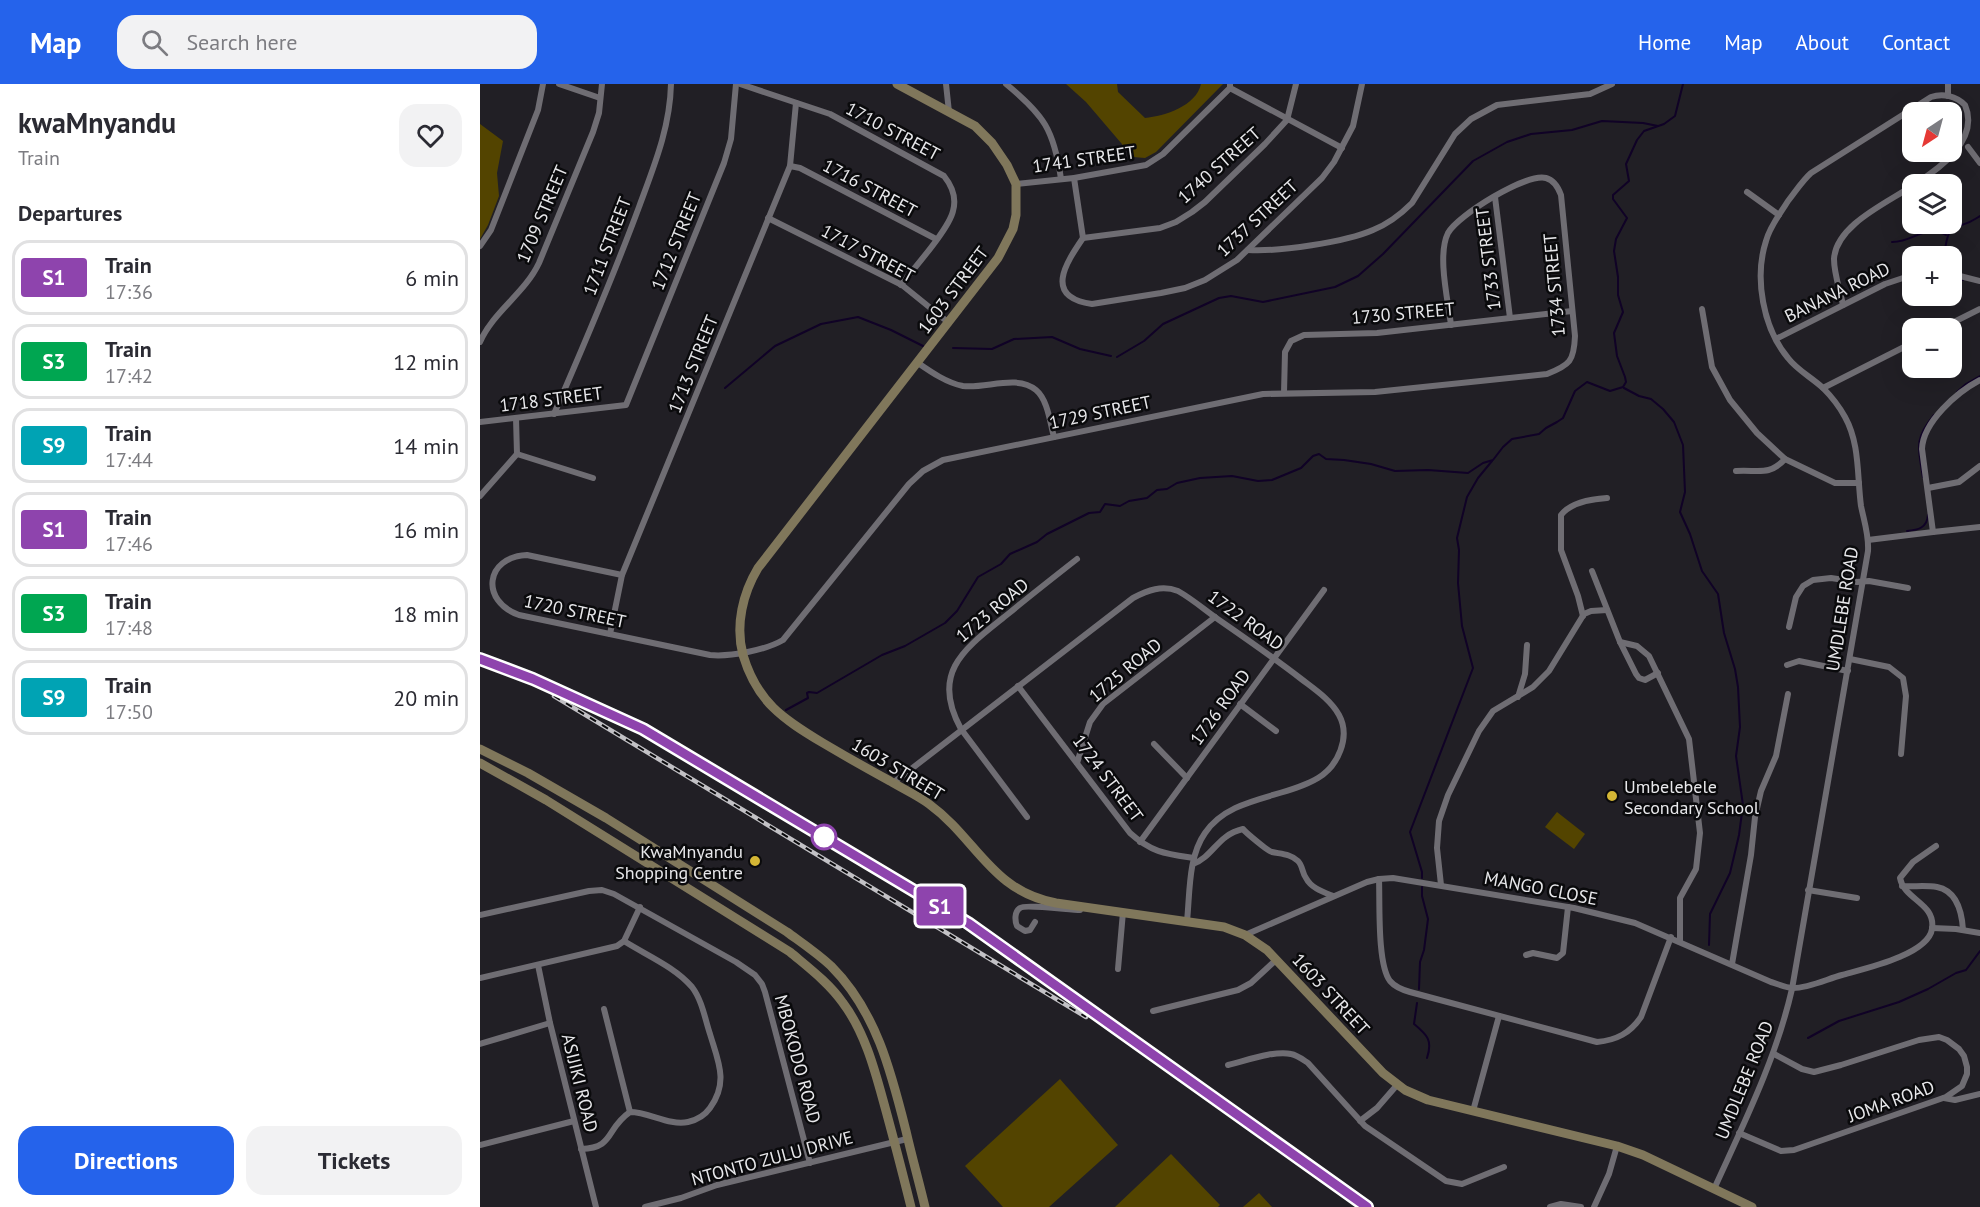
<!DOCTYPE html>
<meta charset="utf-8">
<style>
:root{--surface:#fff;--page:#f2f2f3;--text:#2b2b33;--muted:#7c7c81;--line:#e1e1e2;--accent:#2563eb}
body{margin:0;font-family:"PT Sans",sans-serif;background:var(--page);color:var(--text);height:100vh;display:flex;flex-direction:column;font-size:22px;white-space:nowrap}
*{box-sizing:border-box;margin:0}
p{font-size:20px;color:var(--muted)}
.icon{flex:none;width:33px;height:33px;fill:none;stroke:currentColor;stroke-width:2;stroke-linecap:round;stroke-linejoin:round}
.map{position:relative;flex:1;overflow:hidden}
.panel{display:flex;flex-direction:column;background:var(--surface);width:480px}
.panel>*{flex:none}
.badge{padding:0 12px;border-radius:4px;font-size:21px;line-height:39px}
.needle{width:39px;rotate:216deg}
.controls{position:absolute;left:1422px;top:18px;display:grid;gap:12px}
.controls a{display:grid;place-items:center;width:60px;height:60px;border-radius:12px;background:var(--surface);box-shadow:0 6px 24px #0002;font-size:30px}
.map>.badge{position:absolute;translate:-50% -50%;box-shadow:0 0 0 3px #fff}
h2{padding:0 18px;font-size:22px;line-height:54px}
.round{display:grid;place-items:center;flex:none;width:63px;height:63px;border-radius:18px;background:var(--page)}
.headline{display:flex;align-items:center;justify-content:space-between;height:102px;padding:0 18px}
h1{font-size:28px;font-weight:600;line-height:45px}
.primary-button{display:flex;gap:12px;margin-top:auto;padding:12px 18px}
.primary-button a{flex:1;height:69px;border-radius:18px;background:var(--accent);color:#fff;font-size:24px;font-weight:600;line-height:69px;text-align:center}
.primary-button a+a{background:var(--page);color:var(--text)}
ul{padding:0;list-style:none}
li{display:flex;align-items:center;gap:18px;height:75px;margin:0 12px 9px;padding:0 6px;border:3px solid var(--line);border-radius:18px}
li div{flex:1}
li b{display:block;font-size:22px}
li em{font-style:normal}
li .badge{min-width:66px;font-weight:700;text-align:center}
header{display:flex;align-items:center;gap:36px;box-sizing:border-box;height:84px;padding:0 30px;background:var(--accent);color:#fff}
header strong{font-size:28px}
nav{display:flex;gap:33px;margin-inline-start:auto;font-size:21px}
.search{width:420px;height:54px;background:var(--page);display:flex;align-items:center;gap:15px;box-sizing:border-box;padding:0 21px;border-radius:18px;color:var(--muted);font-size:22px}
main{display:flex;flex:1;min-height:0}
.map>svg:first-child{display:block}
.green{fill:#534400}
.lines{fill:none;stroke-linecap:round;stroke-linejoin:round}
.stream{stroke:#100226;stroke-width:2}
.street{stroke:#6f6d73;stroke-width:6}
.secondary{stroke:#80775b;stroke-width:9}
.rail-casing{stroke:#c2c1c5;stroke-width:4.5}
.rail{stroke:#0a0a0c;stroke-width:2;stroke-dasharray:7;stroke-linecap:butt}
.line-casing{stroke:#fff;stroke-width:14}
.line{stroke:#8e44ad;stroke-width:9}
.poi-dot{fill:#d4b635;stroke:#0a0a0c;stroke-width:2}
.stop-dot{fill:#fff;stroke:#8e44ad;stroke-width:3}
.labels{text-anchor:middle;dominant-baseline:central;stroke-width:5;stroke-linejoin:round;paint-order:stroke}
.street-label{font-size:18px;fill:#e8e8eb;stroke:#0a0a0c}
.poi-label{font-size:18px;fill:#e8e8eb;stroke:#0a0a0c;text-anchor:start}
</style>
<header>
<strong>Map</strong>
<div class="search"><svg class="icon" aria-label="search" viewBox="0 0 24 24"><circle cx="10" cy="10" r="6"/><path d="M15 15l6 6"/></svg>Search here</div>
<nav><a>Home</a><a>Map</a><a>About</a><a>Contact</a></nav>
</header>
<main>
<section class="panel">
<div class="headline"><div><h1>kwaMnyandu</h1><p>Train</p></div><a class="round"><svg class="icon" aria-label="heart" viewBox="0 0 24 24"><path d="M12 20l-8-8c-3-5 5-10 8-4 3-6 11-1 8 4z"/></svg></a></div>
<h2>Departures</h2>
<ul>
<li><span class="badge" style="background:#8e44ad;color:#fff">S1</span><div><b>Train</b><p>17:36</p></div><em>6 min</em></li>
<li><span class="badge" style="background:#00a651;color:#fff">S3</span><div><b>Train</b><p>17:42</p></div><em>12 min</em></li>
<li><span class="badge" style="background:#00a3b4;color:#fff">S9</span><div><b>Train</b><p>17:44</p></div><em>14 min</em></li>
<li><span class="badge" style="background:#8e44ad;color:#fff">S1</span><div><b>Train</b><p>17:46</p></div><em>16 min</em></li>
<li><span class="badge" style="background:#00a651;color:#fff">S3</span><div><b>Train</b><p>17:48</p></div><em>18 min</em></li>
<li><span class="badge" style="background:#00a3b4;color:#fff">S9</span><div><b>Train</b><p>17:50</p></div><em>20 min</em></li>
</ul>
<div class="primary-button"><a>Directions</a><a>Tickets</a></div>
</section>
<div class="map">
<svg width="1500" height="1123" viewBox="0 0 1500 1123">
<rect width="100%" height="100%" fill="#211f25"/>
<g class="green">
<path d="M 586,0 L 637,0 L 638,8 L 665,34 C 685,32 716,22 721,0 L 743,0 L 676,68 L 665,74 L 653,73 L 606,18 Z"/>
<path d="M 0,40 L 23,57 L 17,89 L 19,112 L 8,141 L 0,155 Z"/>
<path d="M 1077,728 L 1105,750 L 1094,765 L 1065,743 Z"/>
<path d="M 580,995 L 638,1061 L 569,1123 L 523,1123 L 485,1082 Z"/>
<path d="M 691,1070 L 740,1121 L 738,1123 L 635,1123 Z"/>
<path d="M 779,1109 L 792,1123 L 763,1123 Z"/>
</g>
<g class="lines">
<g class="stream">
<path d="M 1412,158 C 1435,158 1445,139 1466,151"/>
<path d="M 1464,172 C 1469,132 1474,150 1500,132"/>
<path d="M 1472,193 L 1483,196"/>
<path d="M 1425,196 L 1432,195"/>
<path d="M 473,264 L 512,265 L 534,255 L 572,253 L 600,265 L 631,272"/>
<path d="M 637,273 L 664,257 L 683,240 L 739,214 L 751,212 L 783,218 L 855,203 L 878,192 L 903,170 L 993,77 L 1027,58 L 1051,50 L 1092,46 L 1122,37 L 1163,39 L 1178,42"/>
<path d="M 245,304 L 295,262 L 341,240 L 378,233 L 411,246 L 443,262"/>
<path d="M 1144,304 L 1159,312 L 1171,315 L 1183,325 L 1194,338 L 1203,361 L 1205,408 L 1200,428 L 1210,450 L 1222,487 L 1238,510 L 1244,549 L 1255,585 L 1258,603 L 1260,643 L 1256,672 L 1263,721 L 1259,751 L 1250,789 L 1230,830 L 1229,861"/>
<path d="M 1477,308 L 1486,300 L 1500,292"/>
<path d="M 1443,393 C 1438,364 1434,355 1454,331"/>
<path d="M 1427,447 C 1438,446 1447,444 1448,431"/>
<path d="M 306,626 L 328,614 L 327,609 L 329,608 L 337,609 L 402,571 L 425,562 L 465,539 L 477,527 L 498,493 L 521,480 L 530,470 L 557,458 L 567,450 L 609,429 L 620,428 L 625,420 L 640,422 L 649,417 L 667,414 L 677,406 L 687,405 L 697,399 L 720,394 L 752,392 L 778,397 L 792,396 L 821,384 L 833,372 L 839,370 L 846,375 L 864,376 L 891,380 L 915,387 L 948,386 L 988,389 L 1003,379 L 1013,376 L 1023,363 L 1032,355 L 1059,350 L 1066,344 L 1077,338 L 1083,334 L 1095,307 L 1107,298 L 1130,307 L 1143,303 L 1146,298 L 1145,293 L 1137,272 L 1134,249 L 1143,228 L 1138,211 L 1138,193 L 1134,167 L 1136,155 L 1147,134 L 1133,115 L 1133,111 L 1149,97 L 1146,80 L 1157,56 L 1164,47 L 1184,40 L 1195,32 L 1203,0"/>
<path d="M 942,794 L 942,788 L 930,748 L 993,584 L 982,542 L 978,499 L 979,466 L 977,454 L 987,413 L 998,394 L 1012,377"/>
<path d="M 939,905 L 940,878 L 944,866 L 948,835 L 942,812 L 942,803"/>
<path d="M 937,919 L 934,940 C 947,951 953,956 947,974"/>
<path d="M 1328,954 L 1359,937 L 1419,918 L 1448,905 L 1476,889 L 1486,886 L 1500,867"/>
</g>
<g class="street">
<path d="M 79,0 L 120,14"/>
<path d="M 260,0 L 350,30 L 464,92 C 472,102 477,113 473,127 C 469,145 434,184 421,201"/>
<path d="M 466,0 L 469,28"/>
<path d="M 526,0 C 564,31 574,46 581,95"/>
<path d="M 1468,0 L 1468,12"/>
<path d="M 750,4 L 862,64"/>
<path d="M 1488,63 L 1500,79"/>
<path d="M 310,82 L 320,84 L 456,155"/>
<path d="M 594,94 L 603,154"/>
<path d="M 536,100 L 594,94 L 666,81 L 683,70 L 750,4 L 750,0"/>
<path d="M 1267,108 L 1299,131"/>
<path d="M 1015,113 L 1030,234"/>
<path d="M 288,134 L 422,201 L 469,239"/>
<path d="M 603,154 C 586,179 563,213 612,220 L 681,209 L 705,204 L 725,196 L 757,176 L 842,94 L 854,78 L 873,42 L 882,0"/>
<path d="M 603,154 L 680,144 L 696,138 L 712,128 L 725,118 L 785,60 L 807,36 L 816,0"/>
<path d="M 0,162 L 11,146 L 58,26 L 63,0"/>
<path d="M 768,166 C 798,168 866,158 893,146 C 908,140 921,130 932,119 L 975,50 L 991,35 L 1017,21 L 1110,10 L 1132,0"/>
<path d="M 1472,190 L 1500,197"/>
<path d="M 1363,221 C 1360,206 1354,190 1354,175 C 1356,141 1407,119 1432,102"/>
<path d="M 1222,225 L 1232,283 L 1250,316 L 1277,349 L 1305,375 L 1355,399 L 1379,399"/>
<path d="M 1462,244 L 1500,225"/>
<path d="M 1296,255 L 1405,200 L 1432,191"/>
<path d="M 0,258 C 13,228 45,209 59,179 L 113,48 L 119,29 L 122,0"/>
<path d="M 438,279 C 451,288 467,299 483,302 C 506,305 537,290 556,306 C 568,316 570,339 574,353"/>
<path d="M 1343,304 L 1432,259"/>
<path d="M 804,309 L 805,268 L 811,257 L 824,251 L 897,249 L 1092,227"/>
<path d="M 74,330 C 104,261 133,193 159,123 C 174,82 190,44 191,0"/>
<path d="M 0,338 L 146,321 L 244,79 L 251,55 L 256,0"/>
<path d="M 37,370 L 113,394"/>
<path d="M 1256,387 C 1276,385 1289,393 1305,375"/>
<path d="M 1448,404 L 1479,398 L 1500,382"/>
<path d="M 0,412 L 37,370 L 36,334"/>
<path d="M 1453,448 L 1500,443"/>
<path d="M 1388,456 L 1453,448 L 1442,365 C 1443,338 1477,308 1500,296"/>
<path d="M 1112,487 L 1140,558 L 1156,590 L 1159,594 L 1165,596 L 1178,589"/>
<path d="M 142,491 L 47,471 C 5,473 0,517 39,531 L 230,571 C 250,573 286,566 303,556 L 429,400 L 443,387 L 463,376 L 783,310 L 895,308 L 1067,290 C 1090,281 1094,277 1095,252 L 1081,111 C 1078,103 1074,96 1066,94 C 1046,89 978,131 968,149 C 957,171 968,216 971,241"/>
<path d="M 1103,532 L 1098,512 L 1081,466 L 1081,431 C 1091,418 1112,415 1127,414"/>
<path d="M 1309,543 L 1316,513 L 1323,502 L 1333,496 L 1351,494 L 1377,498 L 1389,497 L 1428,504"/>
<path d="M 130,550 L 142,491 L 310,82 L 316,19"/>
<path d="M 1140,558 L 1157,562 L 1169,572 L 1209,655 L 1220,749 L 1216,785 L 1200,814 L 1200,858"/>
<path d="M 1370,575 L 1409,583 L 1423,594 L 1426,612 L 1421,670"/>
<path d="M 1307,581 L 1319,577 L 1368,587"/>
<path d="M 538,602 L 650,749 C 672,769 687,770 714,774"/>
<path d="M 1038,613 L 1045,590 L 1047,561"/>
<path d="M 760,620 L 796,647"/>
<path d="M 674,660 L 707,694"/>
<path d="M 597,679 L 610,638 L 623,620 L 735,533"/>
<path d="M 413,699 L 653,514 C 668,506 682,501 698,507 C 714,516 727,528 742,538 C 768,556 794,574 820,594 C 834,605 850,615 859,631 C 871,653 858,682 838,694 C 803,715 750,712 725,749 C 708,773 710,809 707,837"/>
<path d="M 547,733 L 481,645 C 449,587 487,563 528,530 C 551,511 574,493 597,475"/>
<path d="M 660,758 L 844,506"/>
<path d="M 713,780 C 734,772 737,751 763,745 C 765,748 789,768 792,768 C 801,770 811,770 818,777 C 823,782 822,789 826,794 C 831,804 843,808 853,812"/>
<path d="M 899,795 C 900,818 897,880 910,897 C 915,903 923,906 930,908 L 1117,958 C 1137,956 1150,949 1161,933 L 1191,853"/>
<path d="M 961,801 L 957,764 L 959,737 L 968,711 L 999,647 L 1013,627 L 1053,603 L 1069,587 L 1104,530 L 1111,527 L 1127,526"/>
<path d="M 1422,802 C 1433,803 1445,801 1457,803 C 1477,807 1482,829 1483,846"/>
<path d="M 1328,806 L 1377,814"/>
<path d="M 0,831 L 109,807 L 122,806 L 134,810 L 256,878 L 275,891 L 282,900 L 285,908 L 330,1079"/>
<path d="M 555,838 L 550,846 L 545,847 L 537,842 C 535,837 534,828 540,824 C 545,820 590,826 600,826"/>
<path d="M 1452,844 L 1476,845 L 1500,849"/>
<path d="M 765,851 L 887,798 L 899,795 L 913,794 L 1094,824 L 1155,839 L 1291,898 C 1298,900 1306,904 1313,904 C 1329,904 1347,895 1362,891 C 1383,885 1448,871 1452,845 C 1456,819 1424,816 1420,794 L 1433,778 L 1456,762"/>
<path d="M 1046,871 L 1053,869 L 1077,874 L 1083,869 L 1088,823"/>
<path d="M 1252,880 L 1271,771 L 1275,733 L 1281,707 L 1296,672 L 1308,610"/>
<path d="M 58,881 L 70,939 L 116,1123"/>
<path d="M 638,885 L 643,828"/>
<path d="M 0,894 L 137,862 L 144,857 L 160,823"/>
<path d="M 124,925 L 150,1028"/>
<path d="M 673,927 L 758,906 L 771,899 L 796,876"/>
<path d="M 0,960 L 70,939"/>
<path d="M 748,981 C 765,977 795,966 811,970 C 817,971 822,975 828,979 L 885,1042 L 966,1097 L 982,1100 L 1024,1083"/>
<path d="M 1464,1014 L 1475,1016 L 1500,1010"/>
<path d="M 993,1027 L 1019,932"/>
<path d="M 880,1037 L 897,1024 L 917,1001"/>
<path d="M 1259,1049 L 1301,1067 L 1314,1066 L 1466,1013 L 1482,1002 L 1487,990 L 1487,983 L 1484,972 L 1479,965 L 1467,956 L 1459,953 L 1439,956 L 1361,981 L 1334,988 L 1322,985 L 1294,970"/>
<path d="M 0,1061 L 94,1037"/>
<path d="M 101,1065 C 135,1064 125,1045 150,1028 C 169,1028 189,1042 208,1038 C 217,1036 225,1031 230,1024 C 249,998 238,977 230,950 C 225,935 222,916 212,903 C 195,883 166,871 144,857"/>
<path d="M 1234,1105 C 1264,1039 1296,975 1312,905 L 1388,467 C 1389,451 1384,437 1381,422 C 1377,392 1380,360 1365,333 C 1359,322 1351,312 1343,304 C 1331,293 1317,286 1308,274 C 1283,244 1274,194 1286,157 C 1290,142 1300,130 1308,117 C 1316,107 1322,97 1331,89 L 1451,13 C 1463,9 1476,12 1485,21 C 1500,56 1459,85 1435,100"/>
<path d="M 165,1123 L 201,1114 L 237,1101 L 427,1055"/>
<path d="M 1070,1123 L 1081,1120 L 1101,1123"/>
<path d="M 1114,1123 L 1129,1090 L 1137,1062"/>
</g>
<g class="secondary">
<path d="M 417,0 L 495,42 L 512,59 L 527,81 L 536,100 L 536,131 L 533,145 L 518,174 L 278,484 C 263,509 255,541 263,571 C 277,618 303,635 343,659 C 365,672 388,685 410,697 C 423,705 437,711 449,720 C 497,755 511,807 576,819 L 744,843 L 765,851 L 787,866 L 903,989 L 925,1006 L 948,1016 L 1137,1062 L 1163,1071 L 1272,1123"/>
<path d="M 0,665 L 48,689 L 126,734 L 307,848 C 322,859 337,869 351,882 C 396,927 411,987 426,1047 C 432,1073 439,1098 445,1123"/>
<path d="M 0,679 L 66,716 L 310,868 C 329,884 349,899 363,919 C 384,947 394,983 403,1016 C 413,1052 422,1087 431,1123"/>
</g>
<g class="rail-casing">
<g id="rail">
<path d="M 0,575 L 53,595 L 163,645 L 488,839 L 887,1123"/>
<path d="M 74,612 L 606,933"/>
</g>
</g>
<use href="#rail" class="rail"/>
</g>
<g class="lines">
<g class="line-casing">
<path id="line" d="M 0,575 L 53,595 L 163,645 L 488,839 L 887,1123"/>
</g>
<use href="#line" class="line"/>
</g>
<g class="poi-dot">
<circle cx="1132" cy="712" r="6"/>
<circle cx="275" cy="777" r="6"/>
</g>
<circle class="stop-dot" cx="344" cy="753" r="12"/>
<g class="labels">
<g class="street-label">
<text transform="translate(413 47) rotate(28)">1710 STREET</text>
<text transform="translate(604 75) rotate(-8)">1741 STREET</text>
<text transform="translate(739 81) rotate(-42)">1740 STREET</text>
<text transform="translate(390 104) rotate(28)">1716 STREET</text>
<text transform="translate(62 130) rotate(-67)">1709 STREET</text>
<text transform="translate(777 134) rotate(-43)">1737 STREET</text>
<text transform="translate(196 157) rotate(-68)">1712 STREET</text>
<text transform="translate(127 162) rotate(-69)">1711 STREET</text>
<text transform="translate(388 169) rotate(28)">1717 STREET</text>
<text transform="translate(1008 175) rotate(-97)">1733 STREET</text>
<text transform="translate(1074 201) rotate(-95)">1734 STREET</text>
<text transform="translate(473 206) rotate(-53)">1603 STREET</text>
<text transform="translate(1357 208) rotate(-26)">BANANA ROAD</text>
<text transform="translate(923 229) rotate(-5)">1730 STREET</text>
<text transform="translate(213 280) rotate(-68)">1713 STREET</text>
<text transform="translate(71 315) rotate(-7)">1718 STREET</text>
<text transform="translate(620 328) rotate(-12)">1729 STREET</text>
<text transform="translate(1362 525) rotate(-81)">UMDLEBE ROAD</text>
<text transform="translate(512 526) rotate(-40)">1723 ROAD</text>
<text transform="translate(95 527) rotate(12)">1720 STREET</text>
<text transform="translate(766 536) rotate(36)">1722 ROAD</text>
<text transform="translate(645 586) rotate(-40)">1725 ROAD</text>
<text transform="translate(740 623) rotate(-54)">1726 ROAD</text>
<text transform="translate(418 685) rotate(31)">1603 STREET</text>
<text transform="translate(628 694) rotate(53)">1724 STREET</text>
<text transform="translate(1061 804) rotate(11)">MANGO CLOSE</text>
<text transform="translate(851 910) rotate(47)">1603 STREET</text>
<text transform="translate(318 975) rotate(75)">MBOKODO ROAD</text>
<text transform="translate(1264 996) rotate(-68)">UMDLEBE ROAD</text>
<text transform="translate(100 999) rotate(76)">ASIJIKI ROAD</text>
<text transform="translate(1411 1017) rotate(-20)">JOMA ROAD</text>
<text transform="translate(292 1074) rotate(-15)">NTONTO ZULU DRIVE</text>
</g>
<g class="poi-label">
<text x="1144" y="702">Umbelebele<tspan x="1144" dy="21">Secondary School</tspan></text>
<text x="263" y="767" text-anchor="end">KwaMnyandu<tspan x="263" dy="21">Shopping Centre</tspan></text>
</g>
</g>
</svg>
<div class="controls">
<a><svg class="needle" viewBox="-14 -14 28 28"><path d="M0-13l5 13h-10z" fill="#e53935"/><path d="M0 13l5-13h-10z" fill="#7c7c81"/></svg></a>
<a><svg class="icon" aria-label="layers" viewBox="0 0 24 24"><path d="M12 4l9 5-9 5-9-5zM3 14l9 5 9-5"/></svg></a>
<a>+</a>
<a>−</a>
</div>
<b class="badge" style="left:460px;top:822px;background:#8e44ad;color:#fff">S1</b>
</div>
</main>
